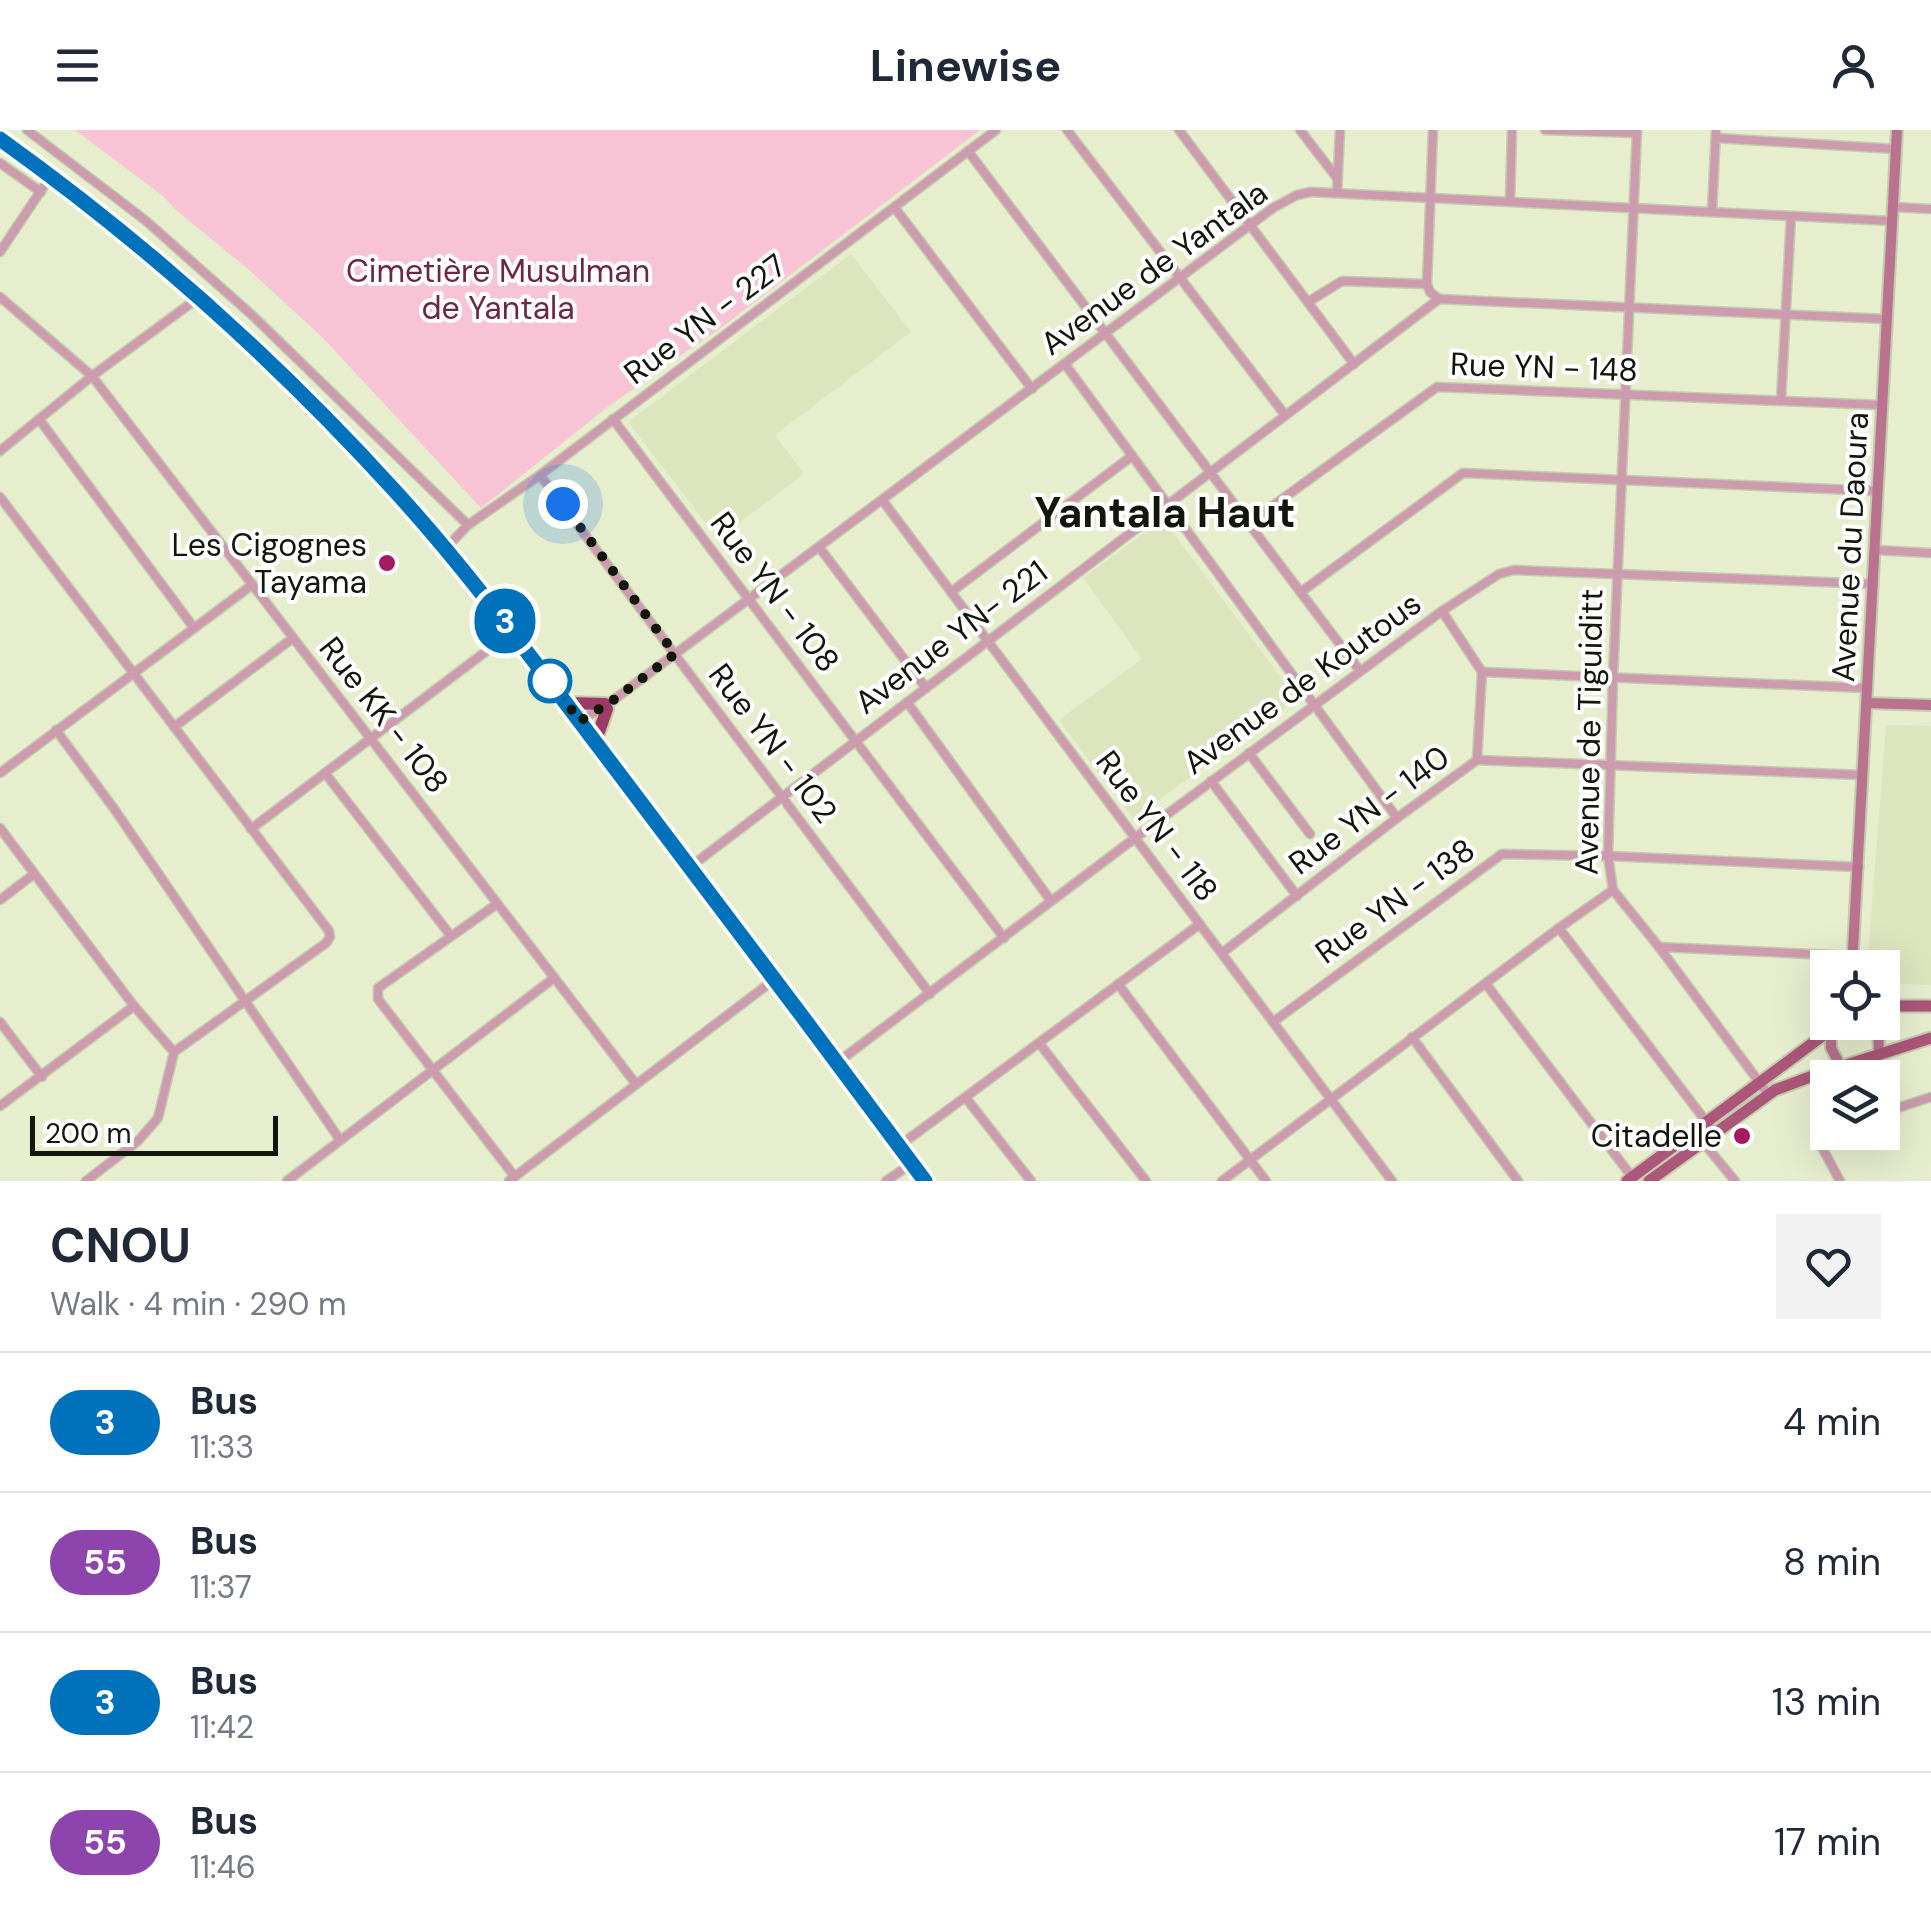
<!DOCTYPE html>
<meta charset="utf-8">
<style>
:root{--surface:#fff;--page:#f2f2f3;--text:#1f2937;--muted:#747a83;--line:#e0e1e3}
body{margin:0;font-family:"DM Sans",sans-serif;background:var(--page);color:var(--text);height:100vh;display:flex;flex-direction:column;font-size:38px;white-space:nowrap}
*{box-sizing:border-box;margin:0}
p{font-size:32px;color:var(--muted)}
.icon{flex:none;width:55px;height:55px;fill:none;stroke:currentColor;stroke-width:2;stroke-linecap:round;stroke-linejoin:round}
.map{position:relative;height:1051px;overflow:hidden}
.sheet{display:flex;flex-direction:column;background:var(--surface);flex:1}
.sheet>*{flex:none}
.badge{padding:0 20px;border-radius:32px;font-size:35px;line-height:65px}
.controls{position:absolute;left:1810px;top:820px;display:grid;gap:20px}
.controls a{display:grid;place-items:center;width:90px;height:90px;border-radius:0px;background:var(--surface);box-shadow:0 10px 40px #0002;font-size:50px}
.scale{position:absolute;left:30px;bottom:25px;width:248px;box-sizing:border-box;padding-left:10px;border:5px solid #13160a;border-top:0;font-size:28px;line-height:35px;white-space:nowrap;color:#13160a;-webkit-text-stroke:8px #fff;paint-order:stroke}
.you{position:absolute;width:50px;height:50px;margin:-25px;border:8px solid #fff;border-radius:50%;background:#1a73e8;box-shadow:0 0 0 15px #1a73e833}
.map>.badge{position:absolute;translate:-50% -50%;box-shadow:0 0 0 5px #fff}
.round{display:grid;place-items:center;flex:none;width:105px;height:105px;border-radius:0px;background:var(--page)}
.headline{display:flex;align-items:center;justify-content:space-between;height:170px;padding:0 50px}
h1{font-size:48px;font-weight:700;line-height:75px}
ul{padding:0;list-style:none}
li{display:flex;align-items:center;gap:30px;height:140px;padding:0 50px;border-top:2px solid var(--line)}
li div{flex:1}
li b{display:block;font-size:38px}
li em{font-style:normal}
li .badge{min-width:110px;font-weight:700;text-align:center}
header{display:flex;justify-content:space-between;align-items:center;height:130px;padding:0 50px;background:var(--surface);font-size:45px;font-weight:700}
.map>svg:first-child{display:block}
.built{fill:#dce5be}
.green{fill:#f9c3d6}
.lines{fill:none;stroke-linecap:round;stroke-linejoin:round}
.street-casing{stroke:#c4cbaf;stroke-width:11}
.secondary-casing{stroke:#c4cbaf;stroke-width:14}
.primary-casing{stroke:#c4cbaf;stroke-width:15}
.highway-casing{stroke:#c4cbaf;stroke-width:16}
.street{stroke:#cc9bad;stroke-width:8}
.secondary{stroke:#ba738f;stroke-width:10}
.primary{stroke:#ac5679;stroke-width:11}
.highway{stroke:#9e3a67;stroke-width:12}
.line-casing{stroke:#fff;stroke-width:22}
.line{stroke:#0072bc;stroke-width:15}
.walk{stroke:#13160a;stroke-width:10;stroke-dasharray:0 18}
.poi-dot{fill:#a51b63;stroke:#fff;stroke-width:4}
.stop-dot{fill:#fff;stroke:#0072bc;stroke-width:5}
.labels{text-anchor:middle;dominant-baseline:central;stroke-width:8;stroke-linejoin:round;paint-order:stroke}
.street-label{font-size:32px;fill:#13160a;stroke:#fff}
.park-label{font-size:32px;fill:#6f2546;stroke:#fff}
.poi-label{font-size:32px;fill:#13160a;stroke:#fff;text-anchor:end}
.district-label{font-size:42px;font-weight:bold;fill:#13160a;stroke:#fff}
</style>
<header><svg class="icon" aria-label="menu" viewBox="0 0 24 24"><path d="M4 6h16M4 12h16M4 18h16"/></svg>Linewise<svg class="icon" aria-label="person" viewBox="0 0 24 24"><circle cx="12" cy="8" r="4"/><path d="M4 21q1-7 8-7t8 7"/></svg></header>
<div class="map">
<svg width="1931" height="1051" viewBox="0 0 1931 1051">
<rect width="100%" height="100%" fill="#e6eece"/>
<g class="built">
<path d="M 851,124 L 911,202 L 775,305 L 804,344 L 718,409 L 628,292 Z"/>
<path d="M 1163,389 L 1297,569 L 1133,689 L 1059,590 L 1142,529 L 1083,448 Z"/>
<path d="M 1891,595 L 1931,596 L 1931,855 L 1883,853 L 1882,838 L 1867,837 L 1886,597 Z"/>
</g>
<path class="green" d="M 75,0 L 980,0 L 726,194 L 609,276 L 481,378 L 322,207 L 248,139 L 176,80 L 163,66 Z"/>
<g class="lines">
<g class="street-casing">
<g id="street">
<path d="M 27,0 L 145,90 L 252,185 L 468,395"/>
<path d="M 1067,0 L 1285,285"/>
<path d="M 1179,0 L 1354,234"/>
<path d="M 1300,0 L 1337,48"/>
<path d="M 1433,0 L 1427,154 L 1430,162 L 1439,169"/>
<path d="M 1545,0 L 1637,3"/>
<path d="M 1716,8 L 1896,19"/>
<path d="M 968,21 L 1360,541"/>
<path d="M 0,33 L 41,62"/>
<path d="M 1337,63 L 1340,0"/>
<path d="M 1510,72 L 1512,0"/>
<path d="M 1892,77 L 1931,79"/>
<path d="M 895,78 L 1032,259"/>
<path d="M 1712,82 L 1716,0"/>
<path d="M 0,122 L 50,47"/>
<path d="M 0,167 L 92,246 L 636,954"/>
<path d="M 1439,169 L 1887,189"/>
<path d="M 1308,172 L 1342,151 L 1427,154"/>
<path d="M 1065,234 L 1397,688"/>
<path d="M 1781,271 L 1791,86"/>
<path d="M 39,289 L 194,498"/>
<path d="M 613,289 L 1004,808"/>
<path d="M 0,321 L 92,246 L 198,168"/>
<path d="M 540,345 L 930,864"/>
<path d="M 0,367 L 329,801 L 330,807 L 326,813 L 174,922 L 134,876 L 0,698"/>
<path d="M 883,371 L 1392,1051"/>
<path d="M 1249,393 L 1437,257 L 1882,275"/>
<path d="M 819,417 L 926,558"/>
<path d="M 445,419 L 468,395 L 540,345 L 996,0"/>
<path d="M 1875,420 L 1931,423"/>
<path d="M 951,462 L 1132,326"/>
<path d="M 1301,462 L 1463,343 L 1878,361"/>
<path d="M 1442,481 L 1482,542 L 1477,630"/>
<path d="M 1482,542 L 1867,558"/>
<path d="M 907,572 L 1051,771"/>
<path d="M 580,591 L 612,571 L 1273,78 L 1297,65 L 1311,62 L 1892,91"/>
<path d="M 174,597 L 293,508"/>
<path d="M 56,600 L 115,680 L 340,1010"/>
<path d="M 1249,623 L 1310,704"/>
<path d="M 0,643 L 252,455"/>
<path d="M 325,643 L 451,806"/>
<path d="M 1211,651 L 1297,766"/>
<path d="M 251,699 L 513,501"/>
<path d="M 690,737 L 1439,169"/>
<path d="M 1613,760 L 1659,817 L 1768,964"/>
<path d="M 0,770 L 34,744"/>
<path d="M 497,774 L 378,858 L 378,869 L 515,1047"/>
<path d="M 1559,798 L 1714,1002"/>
<path d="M 1659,817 L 1853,826"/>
<path d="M 1222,823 L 1397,688 L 1477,630 L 1863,645"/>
<path d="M 1118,854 L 1266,1051"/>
<path d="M 1486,854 L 1632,1047"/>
<path d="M 0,892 L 42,947"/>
<path d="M 1273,892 L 1502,724 L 1608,726 L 1859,737"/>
<path d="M 1412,907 L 1518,1051"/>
<path d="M 1039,913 L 1146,1051"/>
<path d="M 838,932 L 1135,708 L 1442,481 L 1499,444 L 1514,440 L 1874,454"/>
<path d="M 966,968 L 1031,1051"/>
<path d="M 0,976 L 134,876"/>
<path d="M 1882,983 L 1931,967"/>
<path d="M 1828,1001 L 1821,1003 L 1818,1010 L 1840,1051"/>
<path d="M 1703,1012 L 1735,1051"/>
<path d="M 899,1016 L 1200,794"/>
<path d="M 86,1051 L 138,1011 L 158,988 L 174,922"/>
<path d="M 287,1051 L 554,848"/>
<path d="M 509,1051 L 775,849"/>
<path d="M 886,1051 L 911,1034"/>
<path d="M 1222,1051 L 1559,798 L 1613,760 L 1608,726 L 1613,548 L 1637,0"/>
</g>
</g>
<g class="secondary-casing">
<g id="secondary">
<path d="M 1867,573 L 1931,575"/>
<path d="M 1852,838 L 1897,0"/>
<path d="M 1878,892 L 1879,925"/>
<path d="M 1831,898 L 1831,918 L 1841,937"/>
</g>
</g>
<g class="primary-casing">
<g id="primary">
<path d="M 1882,876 L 1931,876"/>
<path d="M 1627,1051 L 1841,892"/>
<path d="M 1649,1051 L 1775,960 L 1818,944 L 1931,908"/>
</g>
</g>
<g class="highway-casing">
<g id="highway">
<path d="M 0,9 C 144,112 276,230 395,361 C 473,447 541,541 611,633 C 717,772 821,911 925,1051"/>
<path d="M 567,573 L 605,574"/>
<path d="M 595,613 L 607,579"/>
</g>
</g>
<use href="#street" class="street"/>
<use href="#secondary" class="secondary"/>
<use href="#primary" class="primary"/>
<use href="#highway" class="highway"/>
</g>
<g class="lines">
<g class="line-casing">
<path id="line" d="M 0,9 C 144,112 276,230 395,361 C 470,443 535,533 602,621 C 711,764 818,907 925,1051"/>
</g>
<use href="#line" class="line"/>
<path class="walk" d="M 550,551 L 580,591 L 612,571 L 675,524 L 563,374"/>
</g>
<g class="poi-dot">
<circle cx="387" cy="433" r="10"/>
<circle cx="1742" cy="1006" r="10"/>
</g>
<circle class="stop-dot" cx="550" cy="551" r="20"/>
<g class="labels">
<g class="street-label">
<text transform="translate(1154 138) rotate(-36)">Avenue de Yantala</text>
<text transform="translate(705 189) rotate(-37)">Rue YN - 227</text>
<text transform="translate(1544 237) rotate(2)">Rue YN - 148</text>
<text transform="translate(1850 417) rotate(-87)">Avenue du Daoura</text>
<text transform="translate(775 462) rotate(53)">Rue YN - 108</text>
<text transform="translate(951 507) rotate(-37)">Avenue YN- 221</text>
<text transform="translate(1302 553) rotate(-36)">Avenue de Koutous</text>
<text transform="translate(384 585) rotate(52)">Rue KK - 108</text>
<text transform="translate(1589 602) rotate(-89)">Avenue de Tiguiditt</text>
<text transform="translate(773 613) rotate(53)">Rue YN - 102</text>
<text transform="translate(1369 680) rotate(-37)">Rue YN - 140</text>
<text transform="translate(1157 696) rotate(53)">Rue YN - 118</text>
<text transform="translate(1395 771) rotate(-36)">Rue YN - 138</text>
</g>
<g class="park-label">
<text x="498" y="141">Cimetière Musulman<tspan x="498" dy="37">de Yantala</tspan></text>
</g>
<g class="poi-label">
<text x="367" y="415">Les Cigognes<tspan x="367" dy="37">Tayama</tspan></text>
<text x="1722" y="1006">Citadelle</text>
</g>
<g class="district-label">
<text x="1165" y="382">Yantala Haut</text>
</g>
</g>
</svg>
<div class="controls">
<a><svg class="icon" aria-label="locate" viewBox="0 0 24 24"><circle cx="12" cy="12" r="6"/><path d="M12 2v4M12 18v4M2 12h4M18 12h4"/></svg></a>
<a><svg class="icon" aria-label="layers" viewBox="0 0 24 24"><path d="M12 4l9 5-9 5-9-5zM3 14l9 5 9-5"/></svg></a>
</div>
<div class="scale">200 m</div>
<div class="you" style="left:563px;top:374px"></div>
<b class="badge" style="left:505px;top:491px;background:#0072bc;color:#fff">3</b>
</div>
<section class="sheet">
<div class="headline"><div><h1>CNOU</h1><p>Walk · 4 min · 290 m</p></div><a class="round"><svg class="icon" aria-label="heart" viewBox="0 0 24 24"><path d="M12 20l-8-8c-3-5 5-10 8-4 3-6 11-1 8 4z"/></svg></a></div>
<ul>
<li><span class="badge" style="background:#0072bc;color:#fff">3</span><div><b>Bus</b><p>11:33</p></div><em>4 min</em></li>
<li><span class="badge" style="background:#8e44ad;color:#fff">55</span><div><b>Bus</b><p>11:37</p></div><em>8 min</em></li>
<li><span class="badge" style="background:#0072bc;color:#fff">3</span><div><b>Bus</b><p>11:42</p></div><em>13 min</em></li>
<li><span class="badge" style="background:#8e44ad;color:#fff">55</span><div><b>Bus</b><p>11:46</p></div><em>17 min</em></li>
</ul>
</section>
